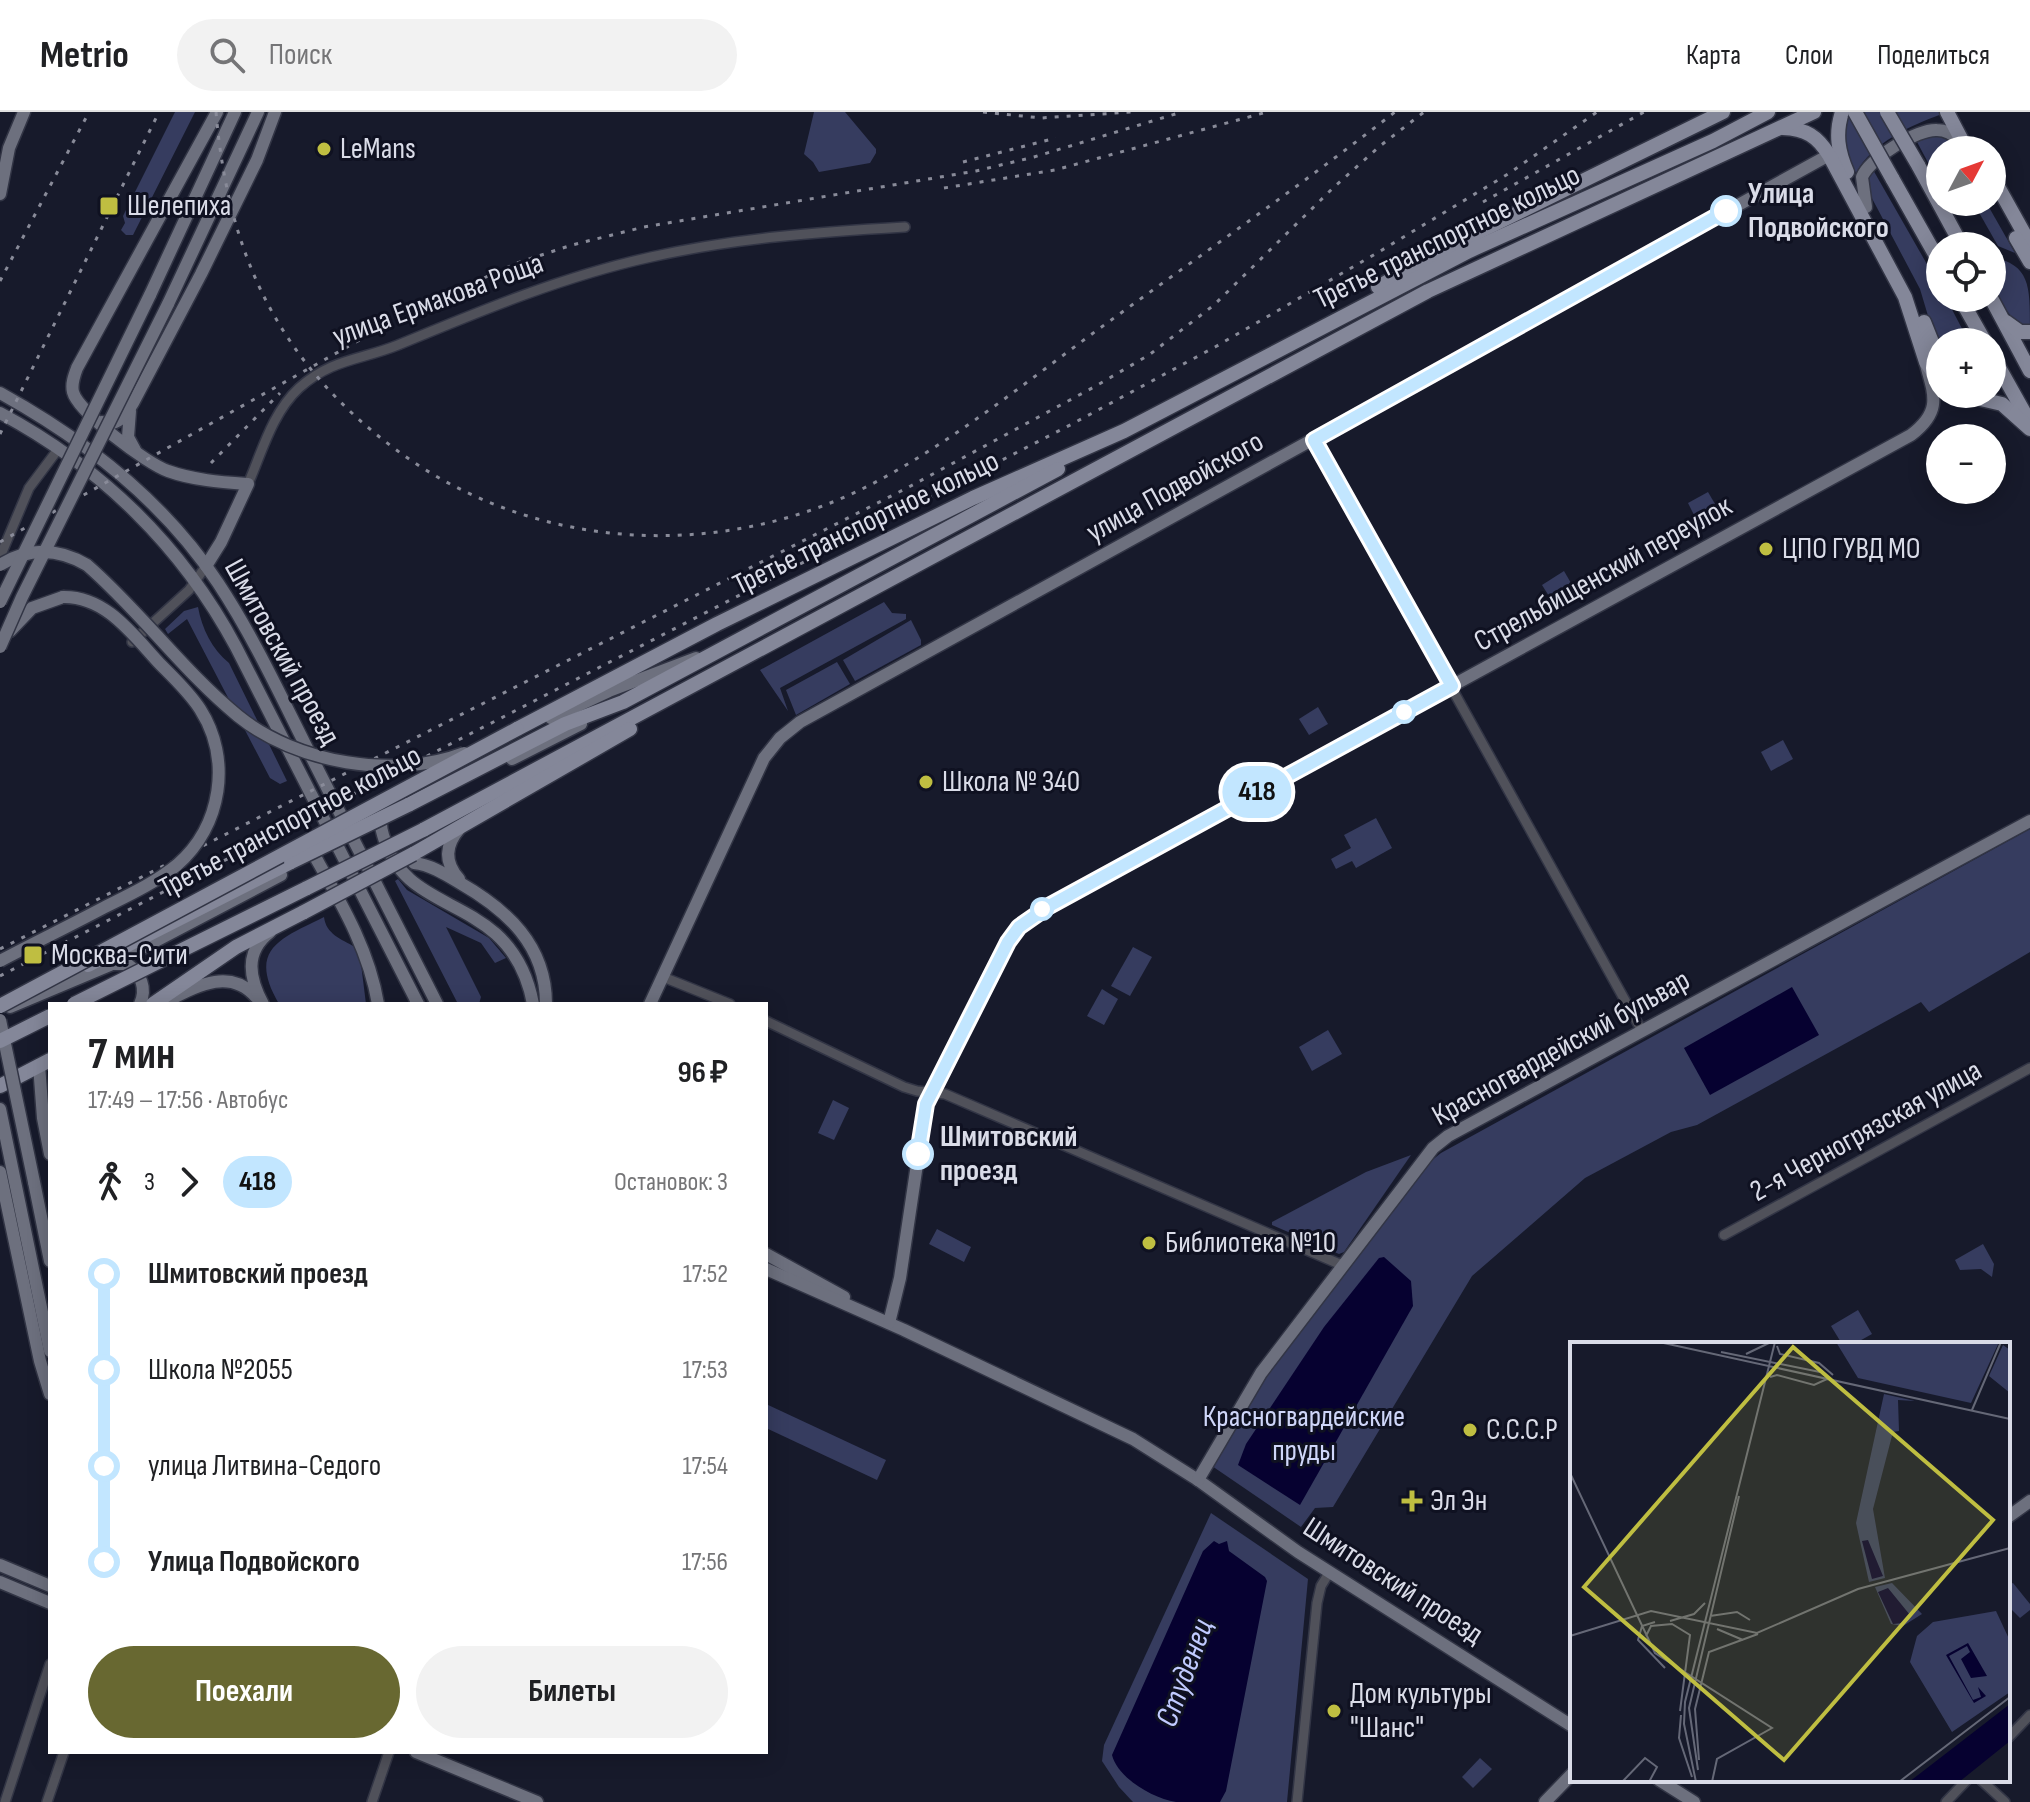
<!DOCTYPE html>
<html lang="ru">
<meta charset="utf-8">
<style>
:root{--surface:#fff;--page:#f2f2f2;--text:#202124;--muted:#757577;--line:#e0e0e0;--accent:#686831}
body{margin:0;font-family:"Sofia Sans Condensed",sans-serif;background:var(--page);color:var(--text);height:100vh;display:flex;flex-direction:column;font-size:30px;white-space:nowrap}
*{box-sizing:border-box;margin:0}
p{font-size:26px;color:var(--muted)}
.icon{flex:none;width:44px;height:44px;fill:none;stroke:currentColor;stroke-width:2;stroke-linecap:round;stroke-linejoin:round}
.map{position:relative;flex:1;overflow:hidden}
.panel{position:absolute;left:48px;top:890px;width:720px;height:752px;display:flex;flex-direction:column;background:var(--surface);border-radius:0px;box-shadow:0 4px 20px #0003}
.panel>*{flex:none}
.badge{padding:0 16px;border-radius:26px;font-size:28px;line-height:52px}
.needle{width:52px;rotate:49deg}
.controls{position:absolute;left:1926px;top:24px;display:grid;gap:16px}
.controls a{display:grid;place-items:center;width:80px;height:80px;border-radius:50%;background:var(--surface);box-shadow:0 4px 20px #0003;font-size:40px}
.map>.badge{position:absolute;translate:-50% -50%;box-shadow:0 0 0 4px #fff}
.legs{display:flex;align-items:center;gap:12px;height:88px;padding:0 40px;font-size:26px}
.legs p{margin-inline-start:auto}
.overview{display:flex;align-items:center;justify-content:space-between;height:136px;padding:0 40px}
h1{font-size:44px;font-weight:700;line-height:60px}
.button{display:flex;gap:16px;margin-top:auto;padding:16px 40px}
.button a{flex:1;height:92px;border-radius:48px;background:var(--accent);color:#fff;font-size:32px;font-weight:700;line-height:92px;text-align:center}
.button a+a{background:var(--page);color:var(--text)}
ul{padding:0 40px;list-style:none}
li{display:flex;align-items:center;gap:28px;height:96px;font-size:30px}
li i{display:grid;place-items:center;width:12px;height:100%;margin:0 10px;background:currentColor}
li i::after{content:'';width:20px;height:20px;margin:-10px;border:6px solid;border-radius:50%;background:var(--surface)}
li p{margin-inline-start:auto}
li:first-child i{background:linear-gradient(#0000 50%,currentColor 0)}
li:last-child i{background:linear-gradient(currentColor 50%,#0000 0)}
header{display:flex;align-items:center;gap:48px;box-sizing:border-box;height:112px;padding:0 40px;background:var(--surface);border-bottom:2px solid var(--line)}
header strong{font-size:38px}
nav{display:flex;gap:44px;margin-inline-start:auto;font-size:28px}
.search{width:560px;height:72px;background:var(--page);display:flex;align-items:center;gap:20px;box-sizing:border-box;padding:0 28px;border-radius:44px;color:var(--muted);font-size:30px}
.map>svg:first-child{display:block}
.green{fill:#363c5f}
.water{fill:#060130}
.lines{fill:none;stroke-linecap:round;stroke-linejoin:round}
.street-casing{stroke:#323545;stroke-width:12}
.secondary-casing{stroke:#323545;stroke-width:15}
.primary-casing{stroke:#323545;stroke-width:17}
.street{stroke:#50515a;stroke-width:9}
.secondary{stroke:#6d707e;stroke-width:12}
.primary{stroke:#848799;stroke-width:14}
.rail{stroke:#898b99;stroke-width:3;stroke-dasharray:4 8;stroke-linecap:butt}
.secondary-bridge-casing{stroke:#323545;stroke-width:15;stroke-linecap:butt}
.primary-bridge-casing{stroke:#323545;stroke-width:17;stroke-linecap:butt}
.secondary-bridge{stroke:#6d707e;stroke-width:12}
.primary-bridge{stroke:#848799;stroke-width:14}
.line-1-casing{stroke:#fff;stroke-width:18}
.line-1{stroke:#c2e6ff;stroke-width:12}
.poi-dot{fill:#bfbe41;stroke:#0f1121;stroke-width:3}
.stop-1-dot{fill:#fff;stroke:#c2e6ff;stroke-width:4}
.labels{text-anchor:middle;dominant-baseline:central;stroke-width:6;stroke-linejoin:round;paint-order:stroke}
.poi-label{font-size:30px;fill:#dadce8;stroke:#0f1121;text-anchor:start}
.stop-label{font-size:30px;font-weight:bold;fill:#dadce8;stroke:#0f1121;text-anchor:start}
.street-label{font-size:30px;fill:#dadce8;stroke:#0f1121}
.park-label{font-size:30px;fill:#cfd6f9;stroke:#0f1121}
.water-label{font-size:32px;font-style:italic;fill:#c1cbff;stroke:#0f1121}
.inset-road{fill:none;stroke:#656877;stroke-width:2}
.view{fill:#bfbe41;fill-opacity:0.15;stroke:#bfbe41;stroke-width:4}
.inset-edge{fill:none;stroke:#dadce8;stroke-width:4}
</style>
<header>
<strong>Metrio</strong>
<div class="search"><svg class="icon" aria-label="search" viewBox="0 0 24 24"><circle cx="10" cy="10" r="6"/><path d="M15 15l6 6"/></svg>Поиск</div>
<nav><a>Карта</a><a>Слои</a><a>Поделиться</a></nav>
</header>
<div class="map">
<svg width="2030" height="1690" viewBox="0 0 2030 1690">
<rect width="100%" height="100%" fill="#171a2b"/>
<g class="green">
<path d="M 175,0 L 195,0 L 133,123 L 126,123 L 121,118 L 125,111 L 123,104 Z"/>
<path d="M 814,0 L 845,0 L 876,37 L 876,41 L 870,51 L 819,60 L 813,50 L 804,42 Z"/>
<path d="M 1848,0 L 1941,0 L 1942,2 C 1911,13 1872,31 1856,61 L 1842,33 Z"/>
<path d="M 1925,23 L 1950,25 L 1961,38 L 1940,38 L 1940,73 L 1916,28 Z"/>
<path d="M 1872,56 L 1940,175 L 1940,186 L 1946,186 L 1969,230 L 1940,230 L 1940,244 L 1920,177 L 1866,75 L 1869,61 Z"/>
<path d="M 1973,90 L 1986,90 L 2015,141 L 1998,134 Z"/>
<path d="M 1992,145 C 2030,153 2030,173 2030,216 C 2012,213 1999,188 1993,172 C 1990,164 1992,153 1992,145 Z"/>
<path d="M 1708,380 L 1718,397 L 1697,409 L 1688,391 Z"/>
<path d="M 1564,459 L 1575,478 L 1554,492 L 1542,473 Z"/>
<path d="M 884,490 L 892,501 L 906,502 L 906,507 L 780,576 L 788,599 L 760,558 Z"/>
<path d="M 198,495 C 202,517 212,537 229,551 L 287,669 L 280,672 L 270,666 L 187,507 L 168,522 L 165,517 L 184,499 Z"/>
<path d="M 911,508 L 921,528 L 921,533 L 855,569 L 843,548 Z"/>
<path d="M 837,550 L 850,572 L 796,603 L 786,578 Z"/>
<path d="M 1318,595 L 1328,612 L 1309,623 L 1299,607 Z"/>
<path d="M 1783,628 L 1793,647 L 1771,659 L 1761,640 Z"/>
<path d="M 1376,706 L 1392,736 L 1356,756 L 1352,749 L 1336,757 L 1331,747 L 1351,736 L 1344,723 Z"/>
<path d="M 2030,717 L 2030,840 L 1929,900 L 1921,890 L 1697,1013 L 1671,1020 L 1585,1066 L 1472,1164 L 1333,1395 L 1315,1396 L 1301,1415 L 1212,1354 L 1269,1259 L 1427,1052 L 1441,1041 Z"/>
<path d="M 398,767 L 407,778 L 489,826 L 506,846 L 495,851 L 481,831 L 446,815 L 481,885 L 479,892 L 458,892 L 395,769 Z"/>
<path d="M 324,805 C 326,822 341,827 355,835 L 361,852 L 366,892 L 279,892 C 247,837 280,827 324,805 Z"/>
<path d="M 1133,835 L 1152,845 L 1130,884 L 1111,874 Z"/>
<path d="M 1102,877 L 1118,887 L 1104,913 L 1087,904 Z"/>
<path d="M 1328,918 L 1342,942 L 1312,959 L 1299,935 Z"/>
<path d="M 833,988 L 849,996 L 834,1028 L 818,1021 Z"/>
<path d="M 1881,1007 L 1887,1018 L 1856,1035 L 1850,1023 Z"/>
<path d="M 1411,1043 L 1344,1140 L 1339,1142 L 1272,1113 L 1272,1110 L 1366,1060 Z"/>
<path d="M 937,1117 L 971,1135 L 964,1150 L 929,1132 Z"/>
<path d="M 1983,1132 L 1994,1152 L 1992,1165 L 1981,1157 L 1960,1158 L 1955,1148 Z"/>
<path d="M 1858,1198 L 1872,1222 L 1854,1232 L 1842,1232 L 1831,1214 Z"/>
<path d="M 766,1292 L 886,1348 L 877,1368 L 766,1316 Z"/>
<path d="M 1211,1401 L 1308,1467 L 1287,1690 L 1133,1690 L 1119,1675 L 1102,1649 L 1104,1633 Z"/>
<path d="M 2013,1471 L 2030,1492 L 2030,1498 L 2020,1506 L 2008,1494 L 2008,1473 Z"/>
<path d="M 1480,1646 L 1492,1657 L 1473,1676 L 1462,1665 Z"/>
</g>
<g class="water">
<path d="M 1792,875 L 1819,923 L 1710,983 L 1684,936 Z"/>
<path d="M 1384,1145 L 1411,1169 L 1413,1194 L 1300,1393 L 1238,1353 L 1246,1332 L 1324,1215 L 1379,1146 Z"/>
<path d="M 1214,1429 L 1219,1432 L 1227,1429 L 1229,1439 L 1265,1465 L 1267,1469 L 1226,1679 L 1220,1690 C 1206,1690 1190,1690 1176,1690 C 1152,1686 1118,1666 1112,1643 L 1203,1439 Z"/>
</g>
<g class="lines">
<g class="street-casing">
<g id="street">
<path d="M 1314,328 L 1642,919"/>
<path d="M 248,372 C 262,340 272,301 299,276 C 331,247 361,248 398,233 C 480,199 564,164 651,145 C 735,126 819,120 905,115"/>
<path d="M 0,445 L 29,376 L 59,336"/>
<path d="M 132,530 L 189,478 L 206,454"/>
<path d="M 663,865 L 730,892"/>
<path d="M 766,909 L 904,975 L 917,979 L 945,982 L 1337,1151 L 1344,1152"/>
<path d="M 1724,1123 L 2030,956"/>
<path d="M 2008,1626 L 2030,1603"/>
<path d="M 1981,1668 L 2005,1690"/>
<path d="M 5,1690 L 50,1552"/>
<path d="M 47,1690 L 64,1640"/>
<path d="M 372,1690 L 389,1640"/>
<path d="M 1297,1690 L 1317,1491 L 1321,1474 L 1329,1461"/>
<path d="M 1946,1690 L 1967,1668"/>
</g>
</g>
<g class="secondary-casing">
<g id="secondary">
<path d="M 0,82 L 9,36 L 24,0"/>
<path d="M 1866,95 L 1862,65 C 1870,46 1917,17 1937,18 C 1947,18 1954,23 1960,29"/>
<path d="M 150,183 L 235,0"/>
<path d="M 168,192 L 258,0"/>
<path d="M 0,281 C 85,328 164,389 218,471 C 255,527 283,589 313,648 C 354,729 396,811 437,892"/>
<path d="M 130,299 L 128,325 L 135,338"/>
<path d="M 0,301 C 101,355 182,434 236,535 L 418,892"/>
<path d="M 102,310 C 118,315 125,303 133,291 L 201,162 L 257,48 L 275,0"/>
<path d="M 206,454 L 221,430 L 248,372 C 221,370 193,368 168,359 C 147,352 78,300 73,280 C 71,272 74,264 77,256 L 217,0"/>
<path d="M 10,519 L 32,496 L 63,485"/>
<path d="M 551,606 L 609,579 L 696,546"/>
<path d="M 512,647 L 581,612"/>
<path d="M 396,686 C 382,695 378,707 383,723 C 400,785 454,785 496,822 C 517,841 528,865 533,892"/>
<path d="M 303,736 L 313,741 C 340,789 369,837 378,892"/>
<path d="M 414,751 C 431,753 445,762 460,771 C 507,798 546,833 546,892"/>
<path d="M 459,767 C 444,750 445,733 460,716"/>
<path d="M 113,852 L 127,852 C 141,862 147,876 140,892"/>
<path d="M 161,892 C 192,877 228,853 256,885"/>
<path d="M 263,892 C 249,866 244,840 270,820"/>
<path d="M 650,892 L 764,646 L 780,626 L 800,610 L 1829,43"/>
<path d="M 10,895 L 110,853 L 281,763"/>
<path d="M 39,953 L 43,1006 L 50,1042"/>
<path d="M 0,997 L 50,1239"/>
<path d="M 0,1060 L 40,1249 L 50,1282"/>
<path d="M 34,1070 L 50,1149"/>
<path d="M 766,1142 L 844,1185"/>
<path d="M 766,1157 L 904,1218 L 1133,1327 L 1198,1368 L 1298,1440 L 1572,1614"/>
<path d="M 889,1211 L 900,1166 L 926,992 L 1008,830 L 1019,815 L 1049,794 L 1911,323 C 1941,300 1935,285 1926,253"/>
<path d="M 1198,1368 L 1261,1261 L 1433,1036 L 1448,1024 L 2030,709"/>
<path d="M 2008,1405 L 2030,1389"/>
<path d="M 0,1453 L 50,1474"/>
<path d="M 0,1470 L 50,1491"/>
<path d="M 416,1640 L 537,1690"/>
<path d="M 1659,1668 L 1694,1690"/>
<path d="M 1545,1690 L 1572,1662"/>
</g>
</g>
<g class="primary-casing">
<g id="primary">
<path d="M 1842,0 C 1835,22 1838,39 1847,60"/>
<path d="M 1947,0 L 1967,38"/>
<path d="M 1783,16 C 1806,17 1817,24 1829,43 L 1905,185 L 1926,250 L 1940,270"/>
<path d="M 1918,53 L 1962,134"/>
<path d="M 1992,64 L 2030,132"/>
<path d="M 1892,66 L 1940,151"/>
<path d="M 2016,126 L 2030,150"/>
<path d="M 1378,175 L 1450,134 L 1723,0"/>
<path d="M 1960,186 L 1985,230"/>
<path d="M 1991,186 L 2030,259"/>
<path d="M 1924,210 L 1940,250"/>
<path d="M 2006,210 L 2020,220 L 2030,220"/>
<path d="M 1992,243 L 2029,309"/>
<path d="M 1959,282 L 2002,292 L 2030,317"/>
<path d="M 517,617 L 717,512 L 973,386 L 1124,319 L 1469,139 L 1713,29 L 1768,0"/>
<path d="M 408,693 L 565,612 L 623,590 L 1058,357"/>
<path d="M 423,718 L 1428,179 L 1814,0"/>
<path d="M 413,742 L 630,617"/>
<path d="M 160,849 L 307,776"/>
<path d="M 88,853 L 291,750"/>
<path d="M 153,892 L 236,835 L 304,800"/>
<path d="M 0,974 L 50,948"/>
</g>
</g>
<use href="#street" class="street"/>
<use href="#secondary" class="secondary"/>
<use href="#primary" class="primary"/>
<g class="rail">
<path d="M 216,0 C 228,143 279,250 395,337 C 537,443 731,451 885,365 C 963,322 1035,263 1107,211 C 1204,141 1301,73 1395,0"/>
<path d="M 983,0 L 1041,6 L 1131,0"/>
<path d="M 963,50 L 1056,26"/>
<path d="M 944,76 L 1055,58 L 1267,0"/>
<path d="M 1483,90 L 1644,0"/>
<path d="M 0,169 L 89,0"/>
<path d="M 0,322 L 159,0"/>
<path d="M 211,351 L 280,281"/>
<path d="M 0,430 L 413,198 L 517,151 L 572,133 L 644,115 L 976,59 L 1034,45 L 1182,0"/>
<path d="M 0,837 L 907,376 L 1094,275 L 1149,243 L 1214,193 L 1334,75 L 1380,34 L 1424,0"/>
<path d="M 0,864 L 1072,312 L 1215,235 L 1377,141 L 1508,62 L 1597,0"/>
</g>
<g class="secondary-bridge-casing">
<g id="secondary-bridge">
<path d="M 0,453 C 29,435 58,436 87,453 C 141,500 183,559 238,604 C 296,651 394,668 464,641"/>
<path d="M 0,490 L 150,183"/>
<path d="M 0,535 L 22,485 L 168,192"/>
<path d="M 0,849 C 34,831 69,814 103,796 C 129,783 155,771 177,753 C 222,714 232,647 200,597 C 189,580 174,566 160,552 C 133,523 106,484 63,485"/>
<path d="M 0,908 L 34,1070"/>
</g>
</g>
<g class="primary-bridge-casing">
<g id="primary-bridge">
<path d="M 1855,0 L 1892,66"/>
<path d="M 1887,0 L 1918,53"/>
<path d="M 291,750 L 408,693"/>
<path d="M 307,776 L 423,718"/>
<path d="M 304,800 L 413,742"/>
<path d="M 74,892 L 160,849"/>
<path d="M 0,894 L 517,617"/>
<path d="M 0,929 L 50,904"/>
</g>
</g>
<use href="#secondary-bridge" class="secondary-bridge"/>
<use href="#primary-bridge" class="primary-bridge"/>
</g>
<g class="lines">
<g class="line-1-casing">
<path id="line-1" d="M 918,1042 L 926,992 L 1008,830 L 1019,815 L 1049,794 L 1452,574 L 1314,328 L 1726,99"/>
</g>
<use href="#line-1" class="line-1"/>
</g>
<g class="poi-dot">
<circle cx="324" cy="37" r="8"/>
<rect x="99" y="84" width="20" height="20" rx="4"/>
<circle cx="1766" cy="437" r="8"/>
<circle cx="926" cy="670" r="8"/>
<rect x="23" y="833" width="20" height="20" rx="4"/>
<circle cx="1149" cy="1131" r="8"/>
<circle cx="1470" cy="1318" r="8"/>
<path d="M1408 1377h8v8h8v8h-8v8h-8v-8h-8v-8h8z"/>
<circle cx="1334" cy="1599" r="8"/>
</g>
<g class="stop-1-dot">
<circle cx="1726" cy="99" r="14"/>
<circle cx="1404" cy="600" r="10"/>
<circle cx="1042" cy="797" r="10"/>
<circle cx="918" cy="1042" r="14"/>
</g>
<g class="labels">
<g class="poi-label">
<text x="340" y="37">LeMans</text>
<text x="127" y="94">Шелепиха</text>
<text x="1782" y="437">ЦПО ГУВД МО</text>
<text x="942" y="670">Школа № 340</text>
<text x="51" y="843">Москва-Сити</text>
<text x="1165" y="1131">Библиотека №10</text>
<text x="1486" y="1318">С.С.С.Р</text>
<text x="1430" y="1389">Эл Эн</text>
<text x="1350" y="1582">Дом культуры<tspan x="1350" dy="34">"Шанс"</tspan></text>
</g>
<g class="stop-label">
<text x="1748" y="82">Улица<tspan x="1748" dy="34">Подвойского</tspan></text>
<text x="940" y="1025">Шмитовский<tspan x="940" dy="34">проезд</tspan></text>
</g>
<g class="street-label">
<text transform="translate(1447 125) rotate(-26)">Третье транспортное кольцо</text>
<text transform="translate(438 188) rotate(-20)">улица Ермакова Роща</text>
<text transform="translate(1175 375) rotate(-29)">улица Подвойского</text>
<text transform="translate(866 411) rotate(-26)">Третье транспортное кольцо</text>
<text transform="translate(1603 462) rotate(-29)">Стрельбищенский переулок</text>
<text transform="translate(282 540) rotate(61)">Шмитовский проезд</text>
<text transform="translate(290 710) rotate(-28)">Третье транспортное кольцо</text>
<text transform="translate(1561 936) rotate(-29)">Красногвардейский бульвар</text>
<text transform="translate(1866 1019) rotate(-29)">2-я Черногрязская улица</text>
<text transform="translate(1393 1469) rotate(33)">Шмитовский проезд</text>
</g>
<g class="park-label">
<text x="1304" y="1305">Красногвардейские<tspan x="1304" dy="34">пруды</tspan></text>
</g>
<g class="water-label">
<text transform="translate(1185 1561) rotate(-70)">Студенец</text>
</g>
</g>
<g transform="translate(1570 1230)">
<rect width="440" height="440" fill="#171a2b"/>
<path d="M 266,0 L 429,0 L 401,61 L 288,36 ZM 433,3 L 440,8 L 440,51 L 419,34 ZM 314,52 L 345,59 L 328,58 L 329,89 L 323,90 L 303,167 L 315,236 L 299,240 L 286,181 ZM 322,241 L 352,272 L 333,284 L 321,282 L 305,245 ZM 426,269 L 440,299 L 440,350 L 382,390 L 340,320 L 347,294 L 363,280 Z" fill="#363c5f"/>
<path d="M 298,198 L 313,234 L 302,237 L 292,199 ZM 318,246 L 340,273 L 333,281 L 323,282 L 308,250 ZM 398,301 L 417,334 L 401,336 L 391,317 L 400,310 L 397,304 L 379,314 L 403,358 L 411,355 L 408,345 L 416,354 L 404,361 L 376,313 ZM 440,362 L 440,399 L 389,440 L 339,440 Z" fill="#060130"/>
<path class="inset-road" d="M 89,0 L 440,77M 207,4 L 210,12 L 249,21 L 263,33M 151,10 L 250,30M 176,12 L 201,0M 200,35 L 207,33 L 244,43 L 257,37M 402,68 L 431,0M 0,131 L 85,311 L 202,386 L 147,417 L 142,440M 140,274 L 167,270 L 180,278M 100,279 L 124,272 L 135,261M 85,280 L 72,284 L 68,298 L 95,326M 147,287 L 173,298M 0,294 L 81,269 L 187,291 L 288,247 L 440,206M 76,294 L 81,284 L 102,282 L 120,293 L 110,369M 111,373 L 109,396 L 122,435M 129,418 L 125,367 L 139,310 L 188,292M 128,428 L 119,366 L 169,154M 52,440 L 75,416 L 87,425 L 79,440M 126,440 L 114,382 L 115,360 L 205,0M 329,440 L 440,355"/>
<path class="view" d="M 223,5 L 423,178 L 214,418 L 14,245 Z"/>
<rect width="440" height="440" class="inset-edge"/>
</g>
</svg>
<div class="controls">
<a><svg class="needle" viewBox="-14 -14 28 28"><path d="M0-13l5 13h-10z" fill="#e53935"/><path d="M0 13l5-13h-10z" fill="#757577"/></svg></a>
<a><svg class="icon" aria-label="locate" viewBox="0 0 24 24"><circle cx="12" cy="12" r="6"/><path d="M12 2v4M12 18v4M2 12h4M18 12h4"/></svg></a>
<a>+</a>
<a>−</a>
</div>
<b class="badge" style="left:1257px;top:680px;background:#c2e6ff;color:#111">418</b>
<section class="panel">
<div class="overview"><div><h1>7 мин</h1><p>17:49 – 17:56 · Автобус</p></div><b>96 ₽</b></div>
<div class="legs"><svg class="icon" aria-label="walk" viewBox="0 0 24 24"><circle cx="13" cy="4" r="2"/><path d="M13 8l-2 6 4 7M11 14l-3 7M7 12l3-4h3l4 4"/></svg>3<svg class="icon" aria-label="forward" viewBox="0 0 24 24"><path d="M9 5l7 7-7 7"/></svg><b class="badge" style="background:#c2e6ff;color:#111">418</b><p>Остановок: 3</p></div>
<ul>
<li><i style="color:#c2e6ff"></i><b>Шмитовский проезд</b><p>17:52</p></li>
<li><i style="color:#c2e6ff"></i><span>Школа №2055</span><p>17:53</p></li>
<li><i style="color:#c2e6ff"></i><span>улица Литвина-Седого</span><p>17:54</p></li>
<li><i style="color:#c2e6ff"></i><b>Улица Подвойского</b><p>17:56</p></li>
</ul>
<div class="button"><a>Поехали</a><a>Билеты</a></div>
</section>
</div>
